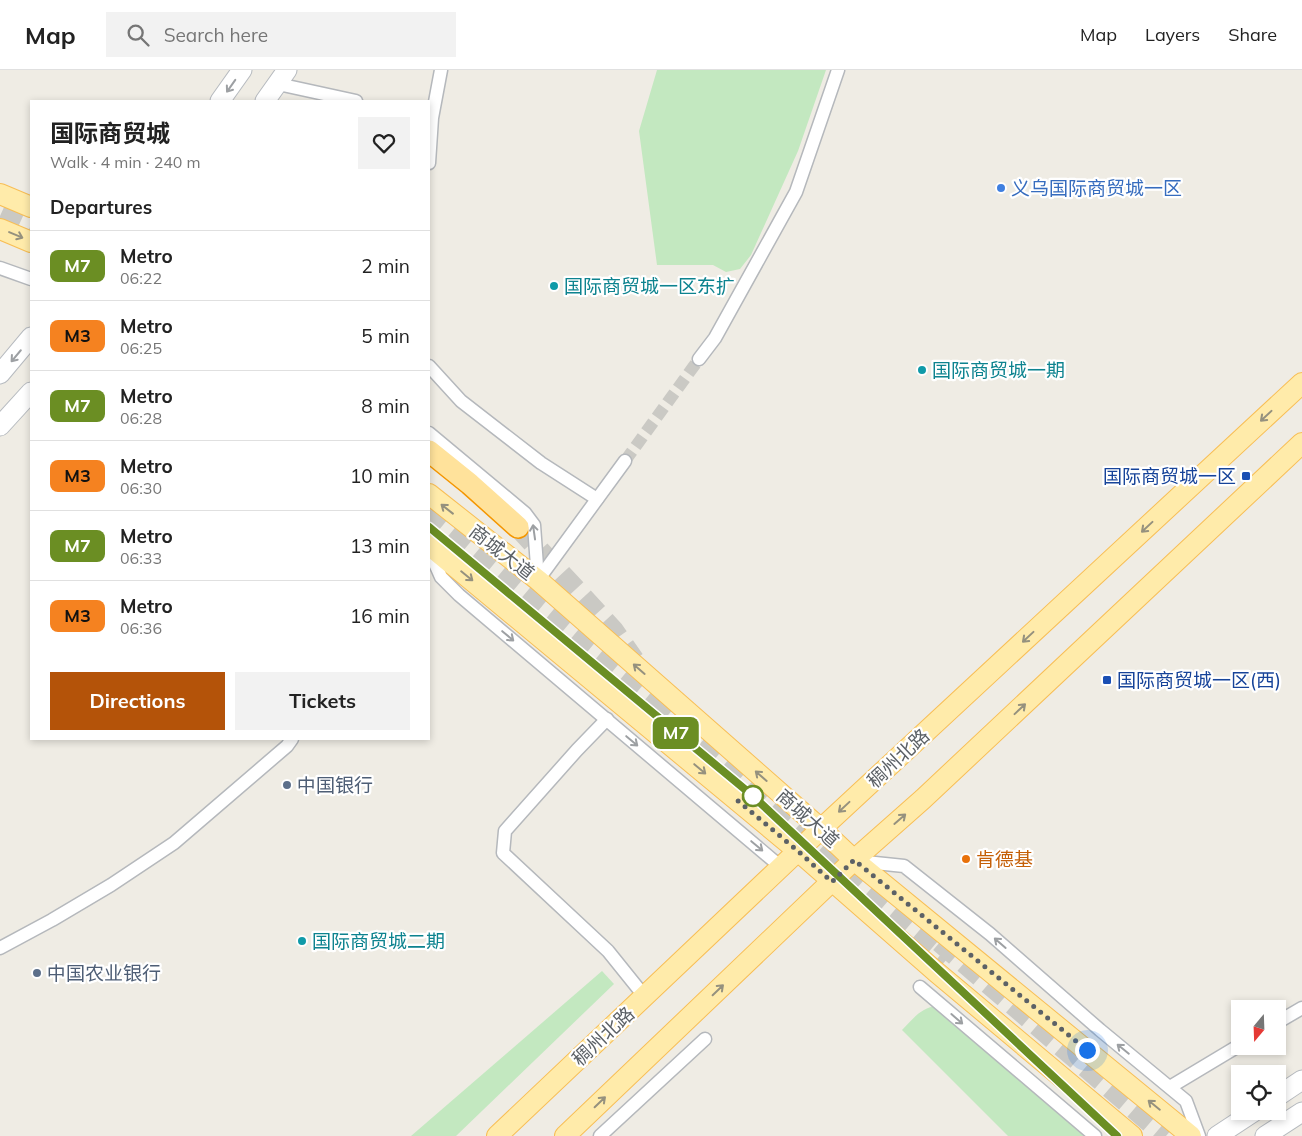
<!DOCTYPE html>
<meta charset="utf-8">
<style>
:root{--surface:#fff;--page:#f2f2f2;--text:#222;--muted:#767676;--line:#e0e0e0;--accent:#b45309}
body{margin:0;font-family:Mulish,"Noto Sans SC",sans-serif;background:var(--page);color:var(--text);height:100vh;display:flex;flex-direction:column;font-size:19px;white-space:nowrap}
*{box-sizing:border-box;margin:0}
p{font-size:16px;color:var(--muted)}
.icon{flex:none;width:28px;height:28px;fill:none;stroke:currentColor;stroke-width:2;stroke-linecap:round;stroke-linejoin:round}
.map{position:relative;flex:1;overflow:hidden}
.panel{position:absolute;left:30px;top:30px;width:400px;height:640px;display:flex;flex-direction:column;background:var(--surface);border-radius:0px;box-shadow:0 2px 8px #0003}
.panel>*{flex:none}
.badge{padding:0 10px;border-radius:8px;font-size:18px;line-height:32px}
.needle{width:32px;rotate:199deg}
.controls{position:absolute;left:1231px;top:930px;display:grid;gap:10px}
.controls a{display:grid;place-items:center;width:55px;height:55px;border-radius:0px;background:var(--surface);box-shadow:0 2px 8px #0003;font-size:25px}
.you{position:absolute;width:25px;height:25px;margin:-12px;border:4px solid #fff;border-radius:50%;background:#1a73e8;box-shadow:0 0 0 8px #1a73e833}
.map>.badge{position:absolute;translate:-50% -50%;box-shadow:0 0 0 2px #fff}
h2{padding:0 20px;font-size:19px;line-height:45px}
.round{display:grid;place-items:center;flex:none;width:52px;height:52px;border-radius:0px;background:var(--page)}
.head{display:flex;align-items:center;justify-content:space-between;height:85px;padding:0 20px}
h1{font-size:24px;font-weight:700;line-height:38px}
.button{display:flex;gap:10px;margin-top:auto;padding:10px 20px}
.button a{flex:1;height:58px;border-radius:0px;background:var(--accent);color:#fff;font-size:20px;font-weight:700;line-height:58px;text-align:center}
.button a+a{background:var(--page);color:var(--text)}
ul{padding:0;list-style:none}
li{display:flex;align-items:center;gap:15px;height:70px;padding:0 20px;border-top:1px solid var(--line)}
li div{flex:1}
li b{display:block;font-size:19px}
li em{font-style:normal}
li .badge{min-width:55px;font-weight:700;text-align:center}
header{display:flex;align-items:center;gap:30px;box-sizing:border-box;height:70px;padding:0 25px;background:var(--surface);border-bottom:1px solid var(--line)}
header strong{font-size:24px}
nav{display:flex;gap:28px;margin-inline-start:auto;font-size:18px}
.search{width:350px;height:45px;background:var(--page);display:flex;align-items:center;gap:12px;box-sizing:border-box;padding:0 18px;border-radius:0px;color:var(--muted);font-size:19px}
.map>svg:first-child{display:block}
.park{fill:#c3e8c0}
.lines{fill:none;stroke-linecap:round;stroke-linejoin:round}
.minor-tunnel{stroke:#cac9c4;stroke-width:12;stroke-dasharray:12 6;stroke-linecap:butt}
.trunk-tunnel{stroke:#cac9c4;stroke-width:21;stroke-dasharray:21 11;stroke-linecap:butt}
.minor-casing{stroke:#b5b8bc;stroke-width:15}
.secondary-casing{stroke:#b6babf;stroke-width:21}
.primary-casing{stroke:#f8be55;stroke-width:22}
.trunk-casing{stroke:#f49600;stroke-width:24}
.minor{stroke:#fff;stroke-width:12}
.secondary{stroke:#fff;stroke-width:19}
.primary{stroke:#ffebaa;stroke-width:20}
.trunk{stroke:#ffe29b;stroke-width:21}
.oneway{stroke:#9da0a3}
.oneway2{stroke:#95917e}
.line-casing{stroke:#fff;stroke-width:11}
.line{stroke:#6b8e23;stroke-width:8}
.walk{stroke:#5c6166;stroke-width:5;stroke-dasharray:0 9}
.shop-dot{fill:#3f7fe0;stroke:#fff;stroke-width:2}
.culture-dot{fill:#0f9aa8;stroke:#fff;stroke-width:2}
.transit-dot{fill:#1a4fb4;stroke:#fff;stroke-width:2}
.service-dot{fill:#5c6f8a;stroke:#fff;stroke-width:2}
.stop-dot{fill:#fff;stroke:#6b8e23;stroke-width:2.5}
.food-dot{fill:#e8710a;stroke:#fff;stroke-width:2}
.labels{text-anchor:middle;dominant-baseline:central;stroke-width:4.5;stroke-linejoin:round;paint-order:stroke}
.shop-label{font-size:19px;fill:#366cbe;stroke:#fff;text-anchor:start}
.culture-label{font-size:19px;fill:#0d838f;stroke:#fff;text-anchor:start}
.transit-label{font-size:19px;fill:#164399;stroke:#fff;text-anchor:end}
.street-label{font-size:19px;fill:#5c6166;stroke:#fff}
.service-label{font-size:19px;fill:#4e5e75;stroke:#fff;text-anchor:start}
.food-label{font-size:19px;fill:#c56008;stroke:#fff;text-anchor:start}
</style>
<header>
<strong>Map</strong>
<div class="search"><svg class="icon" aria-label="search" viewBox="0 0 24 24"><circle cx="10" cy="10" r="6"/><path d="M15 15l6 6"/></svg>Search here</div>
<nav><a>Map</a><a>Layers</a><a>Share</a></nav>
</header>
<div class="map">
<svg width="1302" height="1066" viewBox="0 0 1302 1066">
<rect width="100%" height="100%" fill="#efece4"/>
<g class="park">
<path d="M 657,0 L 826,0 L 798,81 L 751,185 L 740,199 L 726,202 L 713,195 L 657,195 L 639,61 Z"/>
<path d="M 602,901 L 614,914 L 456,1066 L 411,1066 Z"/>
<path d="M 937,936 L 1088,1066 L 1008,1066 L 902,960 C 912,950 921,937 937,936 Z"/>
</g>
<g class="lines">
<path class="minor-tunnel" d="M 625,391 L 699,289"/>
<g class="trunk-tunnel">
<path d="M 0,146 L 31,160"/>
<path d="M 429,439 L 670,638"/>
<path d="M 518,457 L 613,560 L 634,590"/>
<path d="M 649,635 L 947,889"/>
<path d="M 940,872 L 1166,1066"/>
</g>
<g class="minor-casing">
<g id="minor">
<path d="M 278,14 L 356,31"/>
<path d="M 429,93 L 432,48 L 441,0"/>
<path d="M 0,198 L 31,209"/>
<path d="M 699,289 L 715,268 L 796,122 L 838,0"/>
<path d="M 429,296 L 461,331 L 541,393 L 597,429"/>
<path d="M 429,363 L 525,443 L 534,455 L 538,510"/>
<path d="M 429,480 L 441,507 L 459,525 L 781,797"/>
<path d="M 538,510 L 625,391"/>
<path d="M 607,649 L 577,680 L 505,761 L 503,783 L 608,881 L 645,927"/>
<path d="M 856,791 L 904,796 L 990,864 L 1100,960 L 1186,1031 L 1199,1066"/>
<path d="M 0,878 L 52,850 L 111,815 L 174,773 L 287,676 L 292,669"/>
<path d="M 920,917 L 1095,1066"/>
<path d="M 1278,952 L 1302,938"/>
<path d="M 1170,1017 L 1240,975"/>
<path d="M 600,1066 L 705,969"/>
</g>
</g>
<g class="secondary-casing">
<g id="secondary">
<path d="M 220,31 L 242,0"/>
<path d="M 265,31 L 287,0"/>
<path d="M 0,304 L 31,267"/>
<path d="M 0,356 L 31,322"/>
<path d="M 1278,1026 L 1302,1010"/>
<path d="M 1217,1066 L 1255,1041"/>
<path d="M 1265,1066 L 1302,1042"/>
</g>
</g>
<g class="primary-casing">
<g id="primary">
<path d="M 0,124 L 31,137"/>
<path d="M 0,159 L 31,172"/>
<path d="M 429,424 L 538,510 L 821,759 L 854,790 L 1191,1066"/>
<path d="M 429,475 L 798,781 L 935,901 L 1132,1066"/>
<path d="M 497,1066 L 821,759 L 1302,313"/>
<path d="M 565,1066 L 854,790 L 923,729 L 1302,373"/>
</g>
</g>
<g class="trunk-casing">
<path id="trunk" d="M 429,381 L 470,414 L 518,457"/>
</g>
<use href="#minor" class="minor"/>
<use href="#secondary" class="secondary"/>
<use href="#primary" class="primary"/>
<use href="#trunk" class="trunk"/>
</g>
<defs><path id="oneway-shaft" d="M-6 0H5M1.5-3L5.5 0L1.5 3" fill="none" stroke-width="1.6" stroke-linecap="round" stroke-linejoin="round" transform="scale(1.25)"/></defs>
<g class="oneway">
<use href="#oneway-shaft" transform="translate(231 16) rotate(125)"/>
<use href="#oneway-shaft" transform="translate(16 286) rotate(130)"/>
<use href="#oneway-shaft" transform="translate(534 462) rotate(-98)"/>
<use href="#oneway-shaft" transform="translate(508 566) rotate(40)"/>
<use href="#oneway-shaft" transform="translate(632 671) rotate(40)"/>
<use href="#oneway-shaft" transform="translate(757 776) rotate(40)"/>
<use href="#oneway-shaft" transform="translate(1000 873) rotate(-139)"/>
<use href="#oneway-shaft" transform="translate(957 949) rotate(41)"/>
<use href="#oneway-shaft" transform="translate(1123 979) rotate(-141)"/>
</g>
<g class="oneway2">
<use href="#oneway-shaft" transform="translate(16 165) rotate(23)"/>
<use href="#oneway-shaft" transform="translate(1266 346) rotate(137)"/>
<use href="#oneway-shaft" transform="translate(447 439) rotate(-142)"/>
<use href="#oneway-shaft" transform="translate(1147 457) rotate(137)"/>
<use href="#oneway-shaft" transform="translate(467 506) rotate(39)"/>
<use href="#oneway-shaft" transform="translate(1028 567) rotate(137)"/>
<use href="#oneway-shaft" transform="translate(639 599) rotate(-139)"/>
<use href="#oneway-shaft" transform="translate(1020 639) rotate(-43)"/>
<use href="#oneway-shaft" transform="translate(700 699) rotate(40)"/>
<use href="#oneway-shaft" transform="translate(761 706) rotate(-139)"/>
<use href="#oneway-shaft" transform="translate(844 737) rotate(137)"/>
<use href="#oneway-shaft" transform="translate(900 749) rotate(-41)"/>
<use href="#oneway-shaft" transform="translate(718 920) rotate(-44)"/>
<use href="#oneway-shaft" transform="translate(600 1032) rotate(-44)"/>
<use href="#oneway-shaft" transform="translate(1154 1035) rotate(-141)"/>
</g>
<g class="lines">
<g class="line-casing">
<path id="line" d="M 429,457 L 753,726 L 1117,1066"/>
</g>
<use href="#line" class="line"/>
<path class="walk" d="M 753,726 L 737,730 L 798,781 L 832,812 L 854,790 L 1087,980"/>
</g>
<circle class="shop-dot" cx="1001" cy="118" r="5"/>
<g class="culture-dot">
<circle cx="554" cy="216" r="5"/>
<circle cx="922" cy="300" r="5"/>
<circle cx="302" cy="871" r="5"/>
</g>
<g class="transit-dot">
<rect x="1241" y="401" width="10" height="10" rx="2.5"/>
<rect x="1102" y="605" width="10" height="10" rx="2.5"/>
</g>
<g class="service-dot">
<circle cx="287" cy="715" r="5"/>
<circle cx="37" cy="903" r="5"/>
</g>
<circle class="stop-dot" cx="753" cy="726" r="10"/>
<circle class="food-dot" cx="966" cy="789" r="5"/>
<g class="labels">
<g class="shop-label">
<text x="1011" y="118">义乌国际商贸城一区</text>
</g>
<g class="culture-label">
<text x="564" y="216">国际商贸城一区东扩</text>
<text x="932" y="300">国际商贸城一期</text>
<text x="312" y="871">国际商贸城二期</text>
</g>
<g class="transit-label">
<text x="1236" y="406">国际商贸城一区</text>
<text x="1117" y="610" text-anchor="start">国际商贸城一区(西)</text>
</g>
<g class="street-label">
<text transform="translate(502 482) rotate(38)">商城大道</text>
<text transform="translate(898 688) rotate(-43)">稠州北路</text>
<text transform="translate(808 748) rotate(42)">商城大道</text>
<text transform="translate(603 966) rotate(-43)">稠州北路</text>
</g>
<g class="service-label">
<text x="297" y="715">中国银行</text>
<text x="47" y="903">中国农业银行</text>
</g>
<g class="food-label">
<text x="976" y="789">肯德基</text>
</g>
</g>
</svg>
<div class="controls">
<a><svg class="needle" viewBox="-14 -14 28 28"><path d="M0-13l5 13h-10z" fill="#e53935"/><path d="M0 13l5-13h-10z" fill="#767676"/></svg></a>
<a><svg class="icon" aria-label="locate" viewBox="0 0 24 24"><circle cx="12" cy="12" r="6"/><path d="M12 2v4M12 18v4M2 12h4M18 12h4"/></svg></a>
</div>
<div class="you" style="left:1087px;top:980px"></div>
<b class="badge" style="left:676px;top:663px;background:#6b8e23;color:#fff">M7</b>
<section class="panel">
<div class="head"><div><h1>国际商贸城</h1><p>Walk · 4 min · 240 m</p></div><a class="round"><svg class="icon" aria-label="heart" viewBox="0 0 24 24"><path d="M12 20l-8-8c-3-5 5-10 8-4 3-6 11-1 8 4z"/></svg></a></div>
<h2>Departures</h2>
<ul>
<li><span class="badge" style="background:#6b8e23;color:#fff">M7</span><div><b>Metro</b><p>06:22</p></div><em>2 min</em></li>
<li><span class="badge" style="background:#f58220;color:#111">M3</span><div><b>Metro</b><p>06:25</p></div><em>5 min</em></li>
<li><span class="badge" style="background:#6b8e23;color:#fff">M7</span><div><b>Metro</b><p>06:28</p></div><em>8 min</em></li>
<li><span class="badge" style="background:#f58220;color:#111">M3</span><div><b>Metro</b><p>06:30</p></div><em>10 min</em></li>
<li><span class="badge" style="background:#6b8e23;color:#fff">M7</span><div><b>Metro</b><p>06:33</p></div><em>13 min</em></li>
<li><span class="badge" style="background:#f58220;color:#111">M3</span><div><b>Metro</b><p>06:36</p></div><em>16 min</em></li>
</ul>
<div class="button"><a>Directions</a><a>Tickets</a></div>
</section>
</div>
